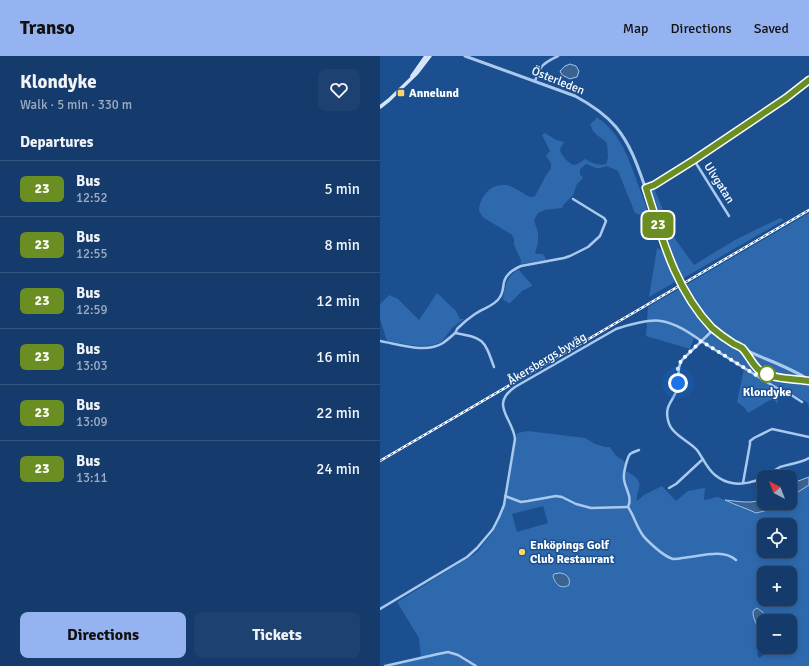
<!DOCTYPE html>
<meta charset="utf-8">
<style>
:root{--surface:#143b6b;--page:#1d4271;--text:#f1f3f6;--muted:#9dadc1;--line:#33557e;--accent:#95b2f1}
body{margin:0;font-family:Signika,sans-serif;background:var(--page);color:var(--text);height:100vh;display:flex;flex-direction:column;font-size:15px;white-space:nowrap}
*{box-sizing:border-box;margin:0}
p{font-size:13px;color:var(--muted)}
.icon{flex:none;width:22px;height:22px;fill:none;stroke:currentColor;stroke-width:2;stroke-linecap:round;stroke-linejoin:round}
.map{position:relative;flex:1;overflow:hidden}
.side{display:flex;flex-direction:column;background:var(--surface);width:380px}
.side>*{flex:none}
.badge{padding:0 8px;border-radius:6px;font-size:14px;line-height:26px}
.needle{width:26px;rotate:318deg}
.fabs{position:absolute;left:377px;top:414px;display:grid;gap:8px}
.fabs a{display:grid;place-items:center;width:40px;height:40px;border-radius:8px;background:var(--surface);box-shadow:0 2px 6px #0003,0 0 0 1px var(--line);font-size:20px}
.you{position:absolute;width:20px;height:20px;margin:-10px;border:3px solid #fff;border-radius:50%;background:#1a73e8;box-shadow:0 0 0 6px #1a73e833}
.map>.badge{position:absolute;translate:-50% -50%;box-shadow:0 0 0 2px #fff}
h2{padding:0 20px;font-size:15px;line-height:36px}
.round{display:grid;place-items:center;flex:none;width:42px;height:42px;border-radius:8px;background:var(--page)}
.overview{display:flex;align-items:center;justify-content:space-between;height:68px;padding:0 20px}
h1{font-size:19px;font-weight:700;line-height:30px}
.primary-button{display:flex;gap:8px;margin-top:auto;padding:8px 20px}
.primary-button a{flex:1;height:46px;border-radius:8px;background:var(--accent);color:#111;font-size:16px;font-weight:700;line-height:46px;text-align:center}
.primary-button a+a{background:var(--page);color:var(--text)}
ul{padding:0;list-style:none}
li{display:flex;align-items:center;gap:12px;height:56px;padding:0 20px;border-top:1px solid var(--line)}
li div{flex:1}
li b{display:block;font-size:15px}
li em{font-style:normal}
li .badge{min-width:44px;font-weight:700;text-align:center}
header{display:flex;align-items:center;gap:24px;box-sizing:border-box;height:56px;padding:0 20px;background:var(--accent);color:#111}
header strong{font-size:19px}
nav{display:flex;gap:22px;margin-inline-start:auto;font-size:14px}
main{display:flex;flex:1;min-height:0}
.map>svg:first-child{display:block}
.green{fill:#2e69ad;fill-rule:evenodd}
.water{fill:#3c6290;stroke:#9cc4f0}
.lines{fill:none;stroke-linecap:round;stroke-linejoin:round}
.minor{stroke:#a9c9ee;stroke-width:2.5}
.tertiary{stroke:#a9c9ee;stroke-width:3}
.secondary{stroke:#d6e6fa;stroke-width:3.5}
.rail-casing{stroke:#fff;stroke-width:2.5}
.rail{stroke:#1b4f8f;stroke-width:1;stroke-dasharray:3;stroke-linecap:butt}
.line-casing{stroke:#fff;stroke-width:9}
.line{stroke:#6b8e23;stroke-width:6}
.walk{stroke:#fff;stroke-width:4;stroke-dasharray:0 7.2}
.poi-dot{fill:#ffd166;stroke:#1b4f8f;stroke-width:1.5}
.stop-dot{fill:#fff;stroke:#6b8e23;stroke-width:2}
.labels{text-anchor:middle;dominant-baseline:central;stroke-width:3;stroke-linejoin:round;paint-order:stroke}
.street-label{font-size:12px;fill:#fff;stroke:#1b4f8f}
.poi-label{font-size:12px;font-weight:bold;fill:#fff;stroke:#1b4f8f;text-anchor:start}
.stop-label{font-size:12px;font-weight:bold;fill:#fff;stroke:#1b4f8f}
</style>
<header>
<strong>Transo</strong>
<nav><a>Map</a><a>Directions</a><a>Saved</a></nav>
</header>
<main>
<section class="side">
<div class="overview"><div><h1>Klondyke</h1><p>Walk · 5 min · 330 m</p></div><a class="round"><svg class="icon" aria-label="heart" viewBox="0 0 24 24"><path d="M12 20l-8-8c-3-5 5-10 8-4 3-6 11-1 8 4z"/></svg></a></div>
<h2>Departures</h2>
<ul>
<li><span class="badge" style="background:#6b8e23;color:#fff">23</span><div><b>Bus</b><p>12:52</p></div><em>5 min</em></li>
<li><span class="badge" style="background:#6b8e23;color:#fff">23</span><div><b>Bus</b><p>12:55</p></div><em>8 min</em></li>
<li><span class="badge" style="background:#6b8e23;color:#fff">23</span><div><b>Bus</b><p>12:59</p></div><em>12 min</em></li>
<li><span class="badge" style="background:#6b8e23;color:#fff">23</span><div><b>Bus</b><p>13:03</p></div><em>16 min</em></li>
<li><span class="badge" style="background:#6b8e23;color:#fff">23</span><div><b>Bus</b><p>13:09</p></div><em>22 min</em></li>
<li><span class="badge" style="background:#6b8e23;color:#fff">23</span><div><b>Bus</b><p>13:11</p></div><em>24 min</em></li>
</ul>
<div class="primary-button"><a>Directions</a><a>Tickets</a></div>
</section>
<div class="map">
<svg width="429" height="610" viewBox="0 0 429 610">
<rect width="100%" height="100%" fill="#1b4f8f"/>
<g class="green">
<path d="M 216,61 C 241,76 250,106 259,131 C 263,142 267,152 270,163 L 261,159 L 255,157 L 238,115 L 227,110 L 220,112 L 216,112 L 206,108 L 200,113 L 200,118 L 203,122 L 197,128 L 193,139 L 184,148 L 182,152 L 165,154 L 158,157 L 154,164 L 158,177 L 158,187 L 155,197 C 158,199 161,197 164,199 L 166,204 L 141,208 L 141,204 L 134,189 L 134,182 L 131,178 L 104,162 C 102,160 100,157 99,154 C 99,151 100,148 101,145 C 105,135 114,128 125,129 C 132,129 144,138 150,141 L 153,141 L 155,140 L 163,125 L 165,121 L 171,112 L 171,107 L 166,100 L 170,95 L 162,79 L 165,77 L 176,84 L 184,86 L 180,93 C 181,100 188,106 193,109 L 198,108 L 205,103 C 212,107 218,110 226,108 L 227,106 L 228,100 L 227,88 L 226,86 L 217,79 L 213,75 L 210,68 L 216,63 Z"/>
<path d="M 274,132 L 295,183 L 314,209 L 355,184 L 400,162 L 404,164 L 302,223 L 299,219 L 287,188 L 270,139 L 270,135 Z"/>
<path d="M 429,157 L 429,353 L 428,347 L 408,335 L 400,334 L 397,348 L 395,345 L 390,344 L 368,357 L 364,351 L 357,346 L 364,313 L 314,282 L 310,293 L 266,280 L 268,251 Z"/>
<path d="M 277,192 L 283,195 L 295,226 L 269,241 Z"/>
<path d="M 137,214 L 139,214 L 152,229 L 152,230 L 142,235 L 130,247 L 128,247 L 126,245 L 123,244 C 125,231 125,223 137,214 Z"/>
<path d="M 57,237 L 76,255 L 80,263 L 84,263 C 79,267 73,270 70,275 C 67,278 65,282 62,285 C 49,295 21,287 7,285 L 0,263 L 0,248 L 9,239 L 18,243 L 39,264 Z"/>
<path d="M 148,375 L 205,382 L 215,388 L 225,391 L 230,391 L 236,400 L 243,404 L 245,407 L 243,425 L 246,415 C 252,418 262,424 259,432 C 258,437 256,440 257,445 L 264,439 L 282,430 L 296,445 L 308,435 L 324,432 L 325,432 L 324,444 L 338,441 L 355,449 L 361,450 L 376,457 L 388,454 L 400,447 L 410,447 L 410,441 L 429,429 L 429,610 L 6,610 L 41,603 L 39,582 L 17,546 L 93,499 L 98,495 L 115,473 L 121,458 L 131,413 L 137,377 ZM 163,450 L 168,467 L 137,476 L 132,458 ZM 384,469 L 410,469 L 410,495 L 384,495 ZM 384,517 L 410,517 L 410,543 L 384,543 ZM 387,561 L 387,565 L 410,565 L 410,591 L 385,591 L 385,598 L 379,602 C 375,597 379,595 381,590 C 378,585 375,582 379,576 L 382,576 L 384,578 L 384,572 L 383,573 L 379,572 L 374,562 Z"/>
</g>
<g class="water">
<path d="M 190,8 L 196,10 L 199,15 L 197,21 L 193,22 L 190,23 L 182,19 L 180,15 L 185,10 Z"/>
<path d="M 429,421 L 429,429 L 410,441 L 410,428 Z"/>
<path d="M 384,442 L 384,447 L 400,447 L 388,454 L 376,457 C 366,452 355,449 345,444 C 358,445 373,449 384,442 Z"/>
<path d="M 179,517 C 186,517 191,522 189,529 C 181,534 175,528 173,520 L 174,518 Z"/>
<path d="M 377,552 C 382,556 387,558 387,565 L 384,565 L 384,572 L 381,574 C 376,569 373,562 373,556 L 374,554 Z"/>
</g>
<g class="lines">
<g class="minor">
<path d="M 155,25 C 160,10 163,7 178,0"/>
<path d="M 314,104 L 349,160"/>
<path d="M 266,132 L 274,129 L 314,104 L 407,41 L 429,24"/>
<path d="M 334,273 L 302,304 C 296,313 300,320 298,330 C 295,344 284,348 288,364 C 291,379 308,384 317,394 C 323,402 327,413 335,419 C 340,423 345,426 352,427 C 362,429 375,426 384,421 C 390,418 394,414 400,411 C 410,408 420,407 429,402"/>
<path d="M 75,277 C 104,282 104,283 114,311"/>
<path d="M 0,285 C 18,288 46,298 63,287 C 67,284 72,280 75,277 C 78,273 75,275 78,272 C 83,267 89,262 95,258 C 103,252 115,250 120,241 C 123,237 123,231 124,226 C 126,218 134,213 141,210 L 184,202 L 190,200 L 208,191 L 220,180 L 226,165 L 224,162 L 193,143"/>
<path d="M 363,427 L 370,388 L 370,385 L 374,382 L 392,373 L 429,381"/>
<path d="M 289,432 L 296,428 L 323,403"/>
<path d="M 125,440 L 141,446 L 148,445 L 176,440 L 182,441 L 196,448 L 211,452 L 248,451"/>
<path d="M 248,451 C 255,461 257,474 266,483 C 273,490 283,500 293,503 C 296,503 299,503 302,502 C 319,501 342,492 356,504"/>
<path d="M 248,451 C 253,441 245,433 244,423 C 243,418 247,402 250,398 C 253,396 256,395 259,394"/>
<path d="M 0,553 L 87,501 L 97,492 L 113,473 L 119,461 L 124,449 L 135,383 C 133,362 109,349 135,331 L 236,273 C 247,269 270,263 281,265 C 300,268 316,282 332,292 C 353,305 374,318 395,331 C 399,333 403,334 406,336 C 412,339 417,343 422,346"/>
<path d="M 5,610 L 58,598 L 68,596 L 78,599 L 96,610"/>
</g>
<path class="tertiary" d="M 85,0 L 195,40 C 210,48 225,58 236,71 C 250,88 257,108 264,128 C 280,173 290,221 320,259 C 327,267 335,276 344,282 C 370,300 402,306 429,324"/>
<g class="secondary">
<path d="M 32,20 L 46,0"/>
<path d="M 0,51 L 9,44 L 37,17 L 50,0"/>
</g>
<g class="rail-casing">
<path id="rail" d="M 0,405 L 429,154"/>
</g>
<use href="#rail" class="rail"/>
</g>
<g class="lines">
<g class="line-casing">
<path id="line" d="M 429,24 L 406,42 L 314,104 L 274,129 L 266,132 C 282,182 295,233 332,272 C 339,278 346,283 354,288 C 357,289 360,291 362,292 C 368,298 372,308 379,314 C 387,323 417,323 429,325"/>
</g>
<use href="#line" class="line"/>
<path class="walk" d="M 298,327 C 298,322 297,317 298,311 C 300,303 315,292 321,285 L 384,324 L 387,318"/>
</g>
<g class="poi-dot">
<rect x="17" y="33" width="8" height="8" rx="2"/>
<circle cx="142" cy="496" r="4"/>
</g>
<circle class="stop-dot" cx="387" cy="318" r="8"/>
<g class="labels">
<g class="street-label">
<text transform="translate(178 25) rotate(22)">Österleden</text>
<text transform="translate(339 127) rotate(58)">Ulvgatan</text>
<text transform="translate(167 303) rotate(-31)">Åkersbergs byväg</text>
</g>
<g class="poi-label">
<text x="29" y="37">Annelund</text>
<text x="150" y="489">Enköpings Golf<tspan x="150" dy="14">Club Restaurant</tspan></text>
</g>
<g class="stop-label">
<text x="387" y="336">Klondyke</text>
</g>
</g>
</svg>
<div class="fabs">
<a><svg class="needle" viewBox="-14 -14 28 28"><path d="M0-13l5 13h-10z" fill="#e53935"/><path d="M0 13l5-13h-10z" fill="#9dadc1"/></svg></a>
<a><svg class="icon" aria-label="locate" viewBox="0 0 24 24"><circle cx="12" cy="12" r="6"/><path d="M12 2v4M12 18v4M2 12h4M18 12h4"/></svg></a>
<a>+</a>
<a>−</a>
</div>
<div class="you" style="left:298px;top:327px"></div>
<b class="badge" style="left:278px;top:169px;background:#6b8e23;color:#fff">23</b>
</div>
</main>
